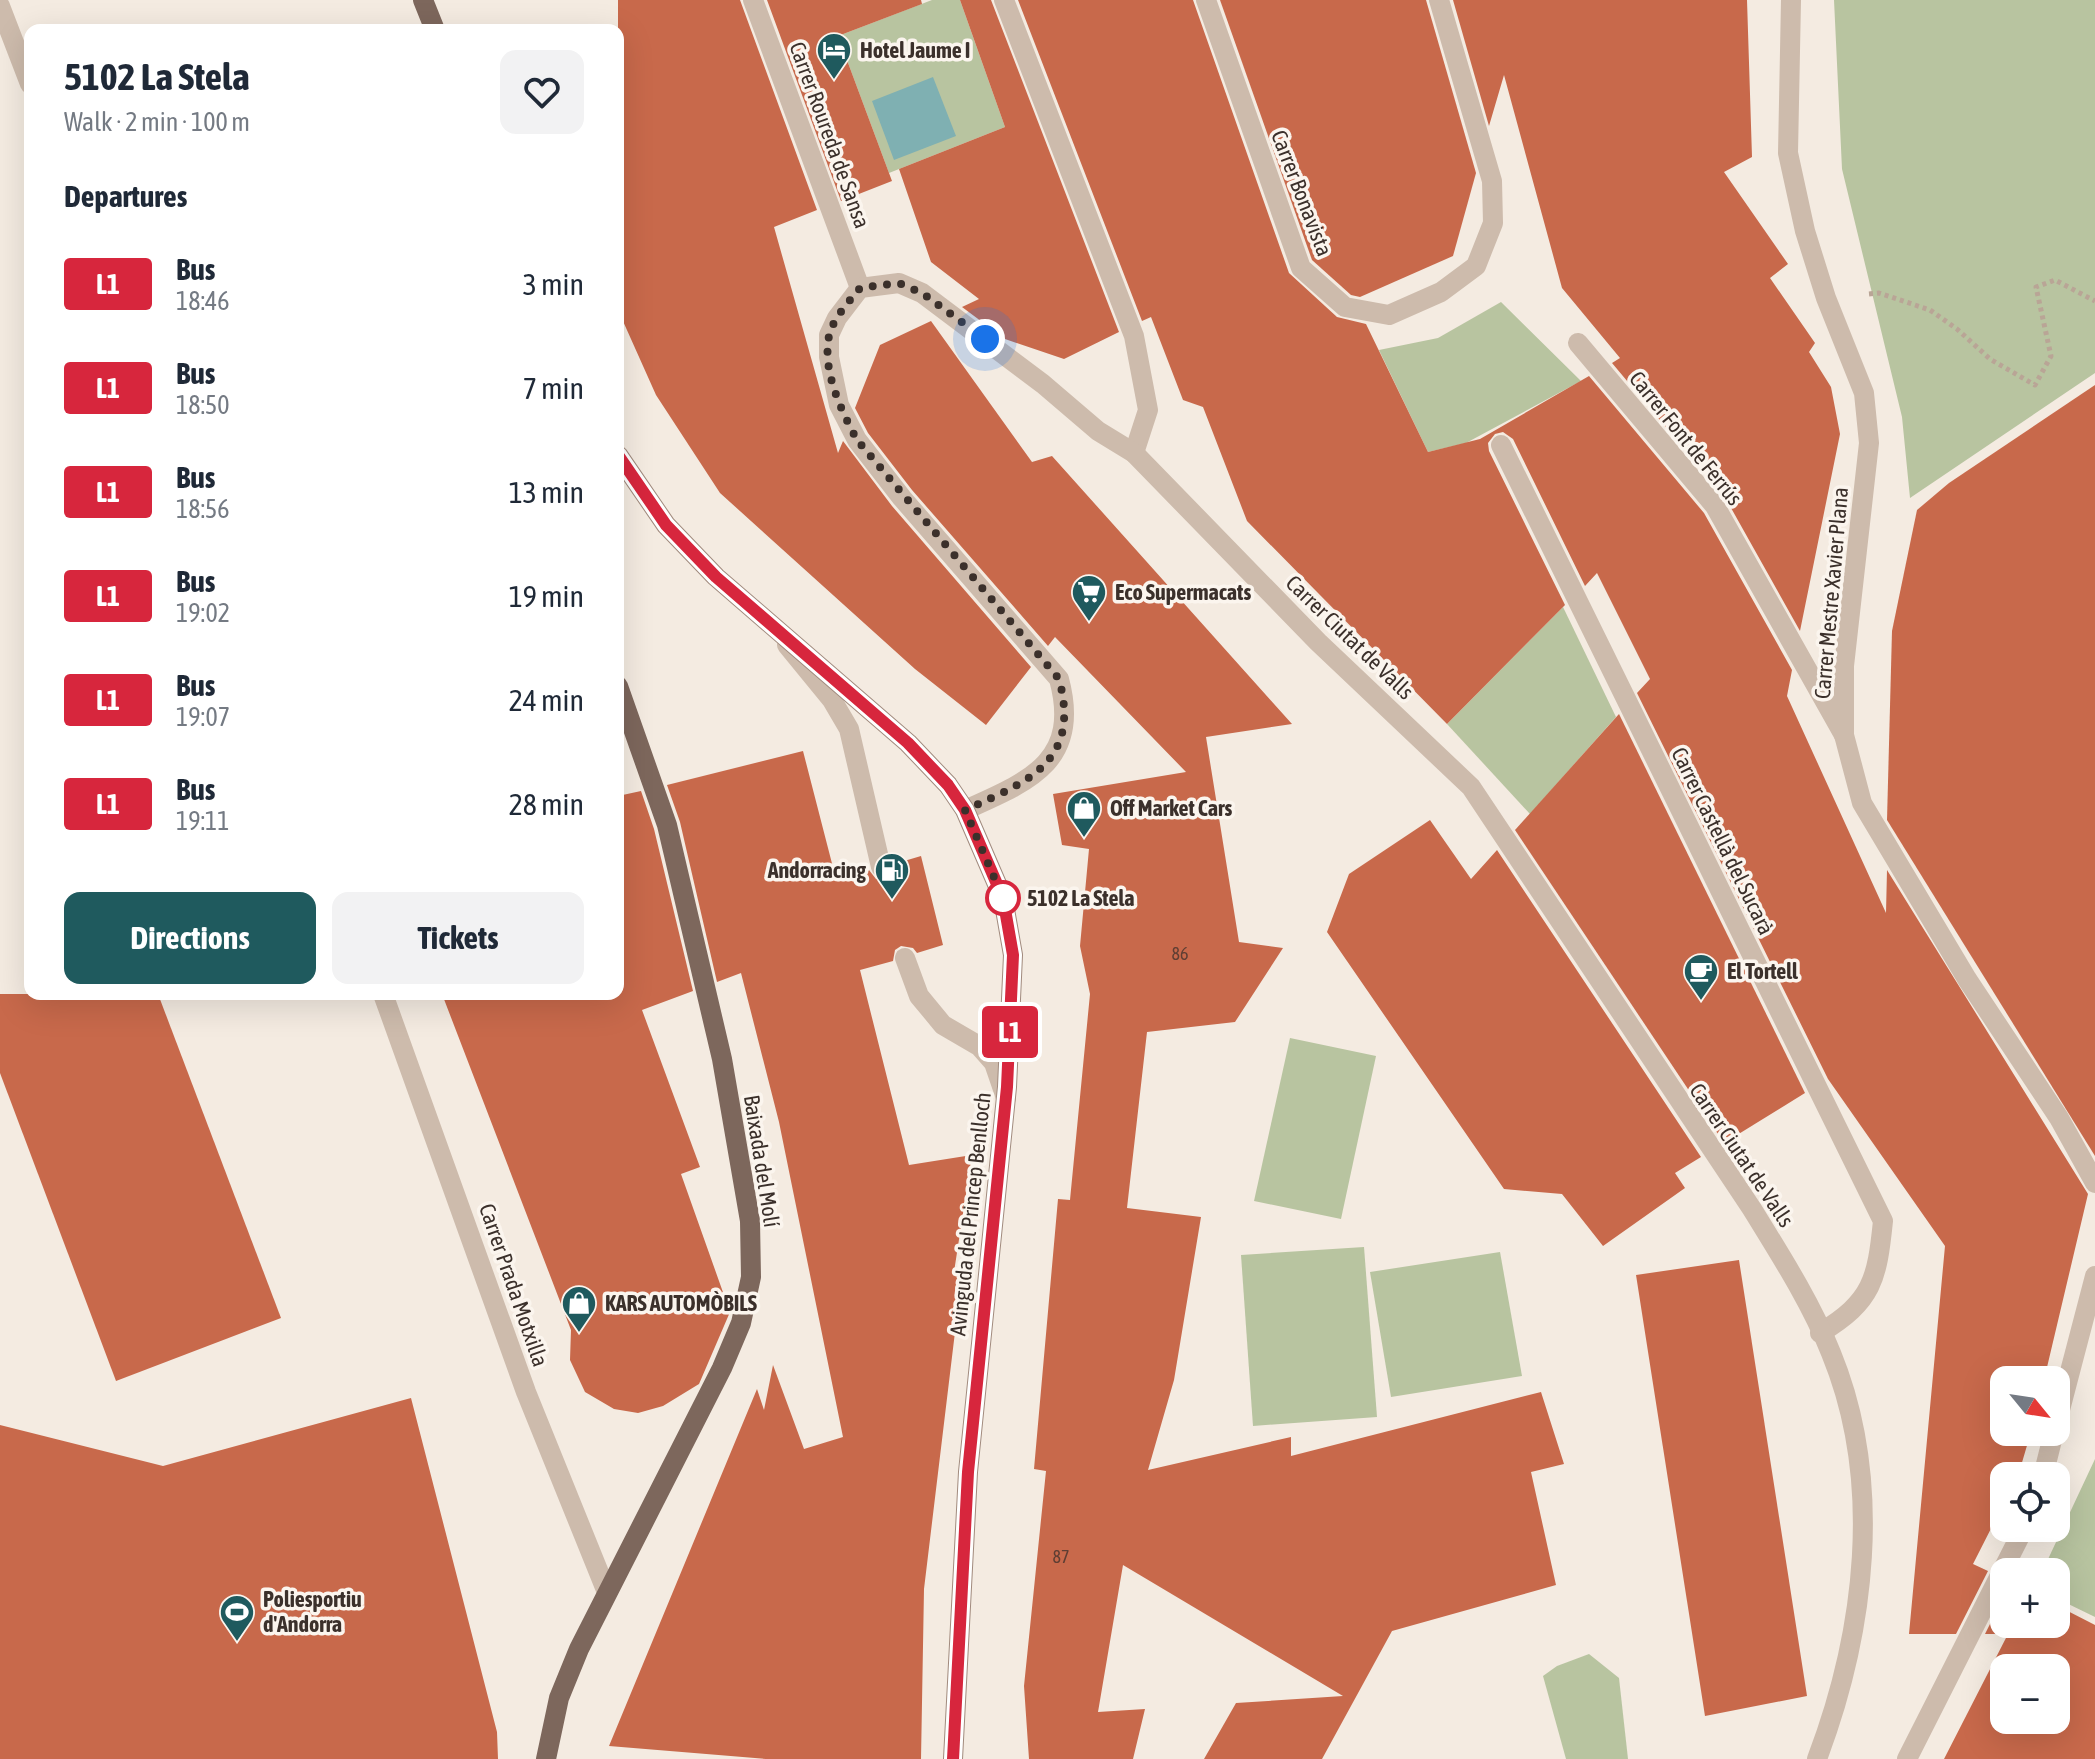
<!DOCTYPE html>
<meta charset="utf-8">
<style>
:root{--surface:#fff;--page:#f2f2f3;--text:#1f2937;--muted:#747a83;--accent:#1f5a5e}
body{margin:0;font-family:"Asap Condensed",sans-serif;background:var(--page);color:var(--text);height:100vh;display:flex;flex-direction:column;font-size:30px;white-space:nowrap}
*{box-sizing:border-box;margin:0}
p{font-size:26px;color:var(--muted)}
.icon{flex:none;width:44px;height:44px;fill:none;stroke:currentColor;stroke-width:2;stroke-linecap:round;stroke-linejoin:round}
.map{position:relative;flex:1;overflow:hidden}
.panel{position:absolute;left:24px;top:24px;width:600px;height:976px;display:flex;flex-direction:column;background:var(--surface);border-radius:16px;box-shadow:0 8px 32px #0002}
.panel>*{flex:none}
.badge{padding:0 16px;border-radius:6px;font-size:28px;line-height:52px}
.needle{width:52px;rotate:120deg}
.buttons{position:absolute;left:1990px;top:1366px;display:grid;gap:16px}
.buttons a{display:grid;place-items:center;width:80px;height:80px;border-radius:16px;background:var(--surface);box-shadow:0 8px 32px #0002;font-size:40px}
.you{position:absolute;width:40px;height:40px;margin:-20px;border:6px solid #fff;border-radius:50%;background:#1a73e8;box-shadow:0 0 0 12px #1a73e833}
.map>.badge{position:absolute;translate:-50% -50%;box-shadow:0 0 0 4px #fff}
h2{padding:0 40px;font-size:30px;line-height:72px}
.round{display:grid;place-items:center;flex:none;width:84px;height:84px;border-radius:16px;background:var(--page)}
.summary{display:flex;align-items:center;justify-content:space-between;height:136px;padding:0 40px}
h1{font-size:38px;font-weight:700;line-height:60px}
.cta{display:flex;gap:16px;margin-top:auto;padding:16px 40px}
.cta a{flex:1;height:92px;border-radius:16px;background:var(--accent);color:#fff;font-size:32px;font-weight:700;line-height:92px;text-align:center}
.cta a+a{background:var(--page);color:var(--text)}
ul{padding:0;list-style:none}
li{display:flex;align-items:center;gap:24px;height:104px;padding:0 40px}
li div{flex:1}
li b{display:block;font-size:30px}
li em{font-style:normal}
li .badge{min-width:88px;font-weight:700;text-align:center}
.map>svg:first-child{display:block}
.green{fill:#b8c4a0}
.water{fill:#7fb0b2}
.building{fill:#c8694b;fill-rule:evenodd}
.lines{fill:none;stroke-linecap:round;stroke-linejoin:round}
.path{stroke:#b9a596;stroke-width:5;stroke-dasharray:4 4;stroke-linecap:butt}
.lane{stroke:#cdbbac;stroke-width:20}
.street{stroke:#cdbbac;stroke-width:20}
.secondary{stroke:#a18a7d;stroke-width:20}
.primary{stroke:#7d675c;stroke-width:20}
.line-casing{stroke:#fff;stroke-width:18}
.line{stroke:#d7263d;stroke-width:12}
.walk{stroke:#3b302b;stroke-width:8;stroke-dasharray:0 14.4}
.stop-dot{fill:#fff;stroke:#d7263d;stroke-width:4}
.labels{text-anchor:middle;dominant-baseline:central;stroke-width:7;stroke-linejoin:round;paint-order:stroke}
.number-label{font-size:18px;fill:#5e3e33}
.poi-label{font-size:22px;font-weight:bold;fill:#3b302b;stroke:#fbf5ee;text-anchor:start}
.street-label{font-size:22px;fill:#3b302b;stroke:#fbf5ee}
.stop-label{font-size:22px;font-weight:bold;fill:#3b302b;stroke:#fbf5ee;text-anchor:start}
</style>
<div class="map">
<svg width="2095" height="1759" viewBox="0 0 2095 1759">
<rect width="100%" height="100%" fill="#f4ebe1"/>
<g class="green">
<path d="M 932,0 L 960,0 L 1005,127 L 889,173 L 838,36 Z"/>
<path d="M 1834,0 L 2095,0 L 2095,373 L 1910,498 L 1902,417 L 1842,169 Z"/>
<path d="M 1501,302 L 1581,381 L 1466,443 L 1428,452 L 1379,350 L 1438,338 Z"/>
<path d="M 1563,607 L 1616,717 L 1530,814 L 1447,724 Z"/>
<path d="M 1290,1038 L 1376,1056 L 1341,1219 L 1254,1201 Z"/>
<path d="M 1364,1247 L 1377,1417 L 1253,1426 L 1241,1255 Z"/>
<path d="M 1500,1252 L 1522,1376 L 1391,1397 L 1370,1272 Z"/>
<path d="M 2095,1459 L 2095,1617 L 2056,1598 L 2056,1572 L 2042,1572 Z"/>
<path d="M 1589,1654 L 1619,1678 L 1628,1759 L 1566,1759 L 1543,1676 L 1557,1666 Z"/>
</g>
<path class="water" d="M 933,77 L 956,136 L 894,160 L 872,101 Z"/>
<g class="building">
<path d="M 618,0 L 740,0 L 817,210 L 774,227 L 838,453 L 843,441 L 892,506 L 1031,667 L 986,725 L 915,669 L 720,493 L 656,395 L 618,310 Z"/>
<path d="M 767,0 L 921,0 L 922,4 L 838,36 L 892,181 L 841,201 Z"/>
<path d="M 960,0 L 991,0 L 1119,332 L 1064,359 L 1005,339 L 962,307 L 979,299 L 931,262 L 899,169 L 1005,127 Z"/>
<path d="M 1018,0 L 1193,0 L 1289,273 L 1337,317 L 1366,324 L 1428,452 L 1480,439 L 1589,376 L 1704,513 L 1792,670 L 1787,696 L 1886,913 L 1887,870 L 2088,1194 L 2044,1380 L 2004,1380 L 2004,1432 L 2031,1432 L 2018,1476 L 2004,1476 L 2004,1503 L 1973,1564 L 1988,1571 L 1956,1634 L 1909,1634 L 1945,1246 L 1828,1079 L 1637,693 L 1650,679 L 1597,573 L 1585,586 L 1513,439 L 1503,432 L 1495,434 L 1488,443 L 1489,451 L 1565,605 L 1447,724 L 1247,521 L 1203,407 L 1183,400 L 1151,317 L 1142,321 Z"/>
<path d="M 1220,0 L 1426,0 L 1476,173 L 1453,256 L 1360,297 L 1351,295 L 1312,260 Z"/>
<path d="M 1453,0 L 1747,0 L 1752,157 L 1724,172 L 1788,264 L 1770,278 L 1815,343 L 1809,352 L 1831,387 L 1840,434 L 1800,631 L 1726,499 L 1612,363 L 1620,358 L 1562,288 L 1504,75 L 1489,126 Z"/>
<path d="M 931,321 L 1032,462 L 1052,456 L 1292,724 L 1206,737 L 1239,942 L 1283,948 L 1235,1022 L 1147,1032 L 1127,1208 L 1201,1217 L 1174,1380 L 1148,1470 L 1291,1437 L 1291,1456 L 1541,1392 L 1564,1464 L 1531,1472 L 1556,1585 L 1392,1631 L 1322,1759 L 1204,1759 L 1236,1703 L 1343,1696 L 1123,1565 L 1098,1712 L 1145,1709 L 1133,1759 L 1029,1759 L 1024,1686 L 1046,1471 L 1034,1469 L 1058,1199 L 1070,1200 L 1090,994 L 1080,946 L 1089,849 L 1062,845 L 1053,794 L 1186,772 L 1055,637 L 1048,646 L 912,490 L 868,433 L 855,408 L 880,345 Z"/>
<path d="M 2095,385 L 2095,1156 L 1887,820 L 1892,631 L 1917,510 L 1949,483 Z"/>
<path d="M 1619,714 L 1805,1093 L 1724,1143 L 1515,830 Z"/>
<path d="M 803,751 L 836,879 L 869,870 L 876,879 L 885,879 L 893,872 L 894,864 L 921,856 L 943,945 L 917,953 L 913,948 L 901,946 L 895,950 L 893,961 L 860,970 L 909,1165 L 972,1155 L 954,1272 L 962,1274 L 924,1589 L 921,1759 L 766,1759 L 609,1746 L 757,1389 L 764,1410 L 773,1365 L 804,1449 L 843,1437 L 779,1122 L 741,973 L 717,982 L 680,822 L 667,785 Z"/>
<path d="M 641,791 L 654,829 L 693,991 L 642,1010 L 700,1167 L 681,1174 L 730,1312 L 699,1384 L 663,1406 L 638,1413 L 614,1409 L 585,1392 L 570,1360 L 571,1330 L 442,994 L 618,994 L 618,796 Z"/>
<path d="M 1430,820 L 1471,879 L 1497,850 L 1701,1157 L 1675,1173 L 1685,1188 L 1603,1246 L 1562,1194 L 1504,1189 L 1327,932 L 1349,874 Z"/>
<path d="M 0,994 L 158,994 L 281,1318 L 116,1381 L 0,1073 Z"/>
<path d="M 1739,1260 L 1807,1696 L 1705,1716 L 1636,1275 Z"/>
<path d="M 411,1398 L 497,1732 L 498,1759 L 0,1759 L 0,1425 L 163,1466 Z"/>
<path d="M 2004,1596 L 2004,1624 L 2056,1624 L 2056,1605 L 2095,1625 L 2095,1759 L 1944,1759 L 2008,1634 L 1985,1634 ZM 2004,1668 L 2056,1668 L 2056,1720 L 2004,1720 Z"/>
</g>
<g class="lines">
<path class="path" d="M 1869,294 L 1879,293 L 1930,310 L 1957,329 L 1990,359 L 2035,385 L 2051,356 L 2036,287 L 2055,280 L 2095,301"/>
<g class="lane">
<path d="M 1578,343 L 1715,506 L 1844,735"/>
<path d="M 1501,445 L 1883,1221 C 1877,1279 1873,1301 1820,1333"/>
<path d="M 787,645 L 832,700 L 849,729 L 881,867"/>
<path d="M 905,958 L 919,996 L 943,1025 L 979,1046 L 994,1063 L 1006,1098"/>
</g>
<g class="street">
<path d="M 753,0 L 860,288"/>
<path d="M 1004,0 L 1134,336 L 1148,410 L 1134,453"/>
<path d="M 1206,0 L 1301,268 L 1345,307 L 1389,315 L 1441,292 L 1476,266 L 1493,223 L 1492,181 L 1439,0"/>
<path d="M 1791,0 L 1788,153 L 1805,231 L 1826,298 L 1864,393 L 1869,443 L 1844,666 L 1844,735 L 1862,803 L 1967,979 L 2059,1118 L 2095,1183"/>
<path d="M 0,6 L 30,84"/>
<path d="M 965,810 C 1030,781 1081,761 1059,679 L 902,498 L 857,440 L 839,405 L 829,357 L 829,335 L 837,318 L 860,288 L 899,283 L 922,293 L 1043,384 L 1098,431 L 1134,453 L 1318,642 L 1471,787 L 1752,1209 C 1781,1256 1811,1303 1831,1353 C 1884,1482 1865,1632 1817,1759"/>
<path d="M 383,994 L 526,1392 L 606,1590"/>
<path d="M 2056,1425 L 2095,1276"/>
<path d="M 2043,1476 L 2054,1432"/>
<path d="M 1907,1759 L 2024,1528"/>
</g>
<path class="secondary" d="M 618,455 L 666,525 L 716,577 L 908,743 L 948,785 L 965,810 L 1003,898 L 1013,955 L 1007,1087 L 968,1472 L 953,1759"/>
<g class="primary">
<path d="M 423,0 L 435,30"/>
<path d="M 546,1759 L 559,1698 L 579,1649 L 722,1368 L 741,1323 L 751,1277 L 750,1221 L 722,1059 L 667,825 L 618,686"/>
</g>
</g>
<g class="lines">
<g class="line-casing">
<path id="line" d="M 618,455 L 666,525 L 716,577 L 908,743 L 948,785 L 965,810 L 1003,898 L 1013,955 L 1007,1087 L 968,1472 L 953,1759"/>
</g>
<use href="#line" class="line"/>
<path class="walk" d="M 985,339 L 922,293 L 899,283 L 860,288 C 849,302 833,318 829,336 C 822,371 841,410 857,440 L 1059,679 C 1081,761 1030,781 965,810 L 1003,898"/>
</g>
<defs>
<g id="hotel-pin" transform="scale(1.8)"><path d="M0 17L-7.5 6A9.5 9.5 0 1 1 7.5 6Z" fill="#1f5a5e" stroke="#fbf5ee"/><path d="M-6-4.5h1.5V1H6V5H4.5V3h-9V5H-6ZM-4 0a1.8 1.8 0 1 1 3.6 0ZM.5 0V-2.5h3Q6-2.5 6 0Z" fill="#fff"/></g>
<g id="supermarket-pin" transform="scale(1.8)"><path d="M0 17L-7.5 6A9.5 9.5 0 1 1 7.5 6Z" fill="#1f5a5e" stroke="#fbf5ee"/><path d="M-6-5.5h2.5l.6 2H6L4.5 2H-2.5L-4.4-4H-6ZM-1.5 3.2a1.3 1.3 0 1 0 .1 0ZM3 3.2a1.3 1.3 0 1 0 .1 0Z" fill="#fff"/></g>
<g id="shop-pin" transform="scale(1.8)"><path d="M0 17L-7.5 6A9.5 9.5 0 1 1 7.5 6Z" fill="#1f5a5e" stroke="#fbf5ee"/><path d="M-5-2.5h2.3a2.7 3.5 0 0 1 5.4 0H5L5.5 6h-11ZM-1.5-2.5h3a1.5 2.3 0 0 0-3 0Z" fill="#fff"/></g>
<g id="fuel-pin" transform="scale(1.8)"><path d="M0 17L-7.5 6A9.5 9.5 0 1 1 7.5 6Z" fill="#1f5a5e" stroke="#fbf5ee"/><path d="M-5.5-6h7V0h2V4h1.3V-2.5L3-4.5l.8-.8L6-3V5H2.5V1h-1V6h-7ZM-4.2-4.7v3.2H.2V-4.7Z" fill="#fff"/></g>
<g id="cafe-pin" transform="scale(1.8)"><path d="M0 17L-7.5 6A9.5 9.5 0 1 1 7.5 6Z" fill="#1f5a5e" stroke="#fbf5ee"/><path d="M-5.5-4.5H6V0H3Q3 3.5 0 3.5H-2.5Q-5.5 3.5-5.5 0ZM3-3.2v2h1.7v-2ZM-6 4.5H4V6H-6Z" fill="#fff"/></g>
<g id="stadium-pin" transform="scale(1.8)"><path d="M0 17L-7.5 6A9.5 9.5 0 1 1 7.5 6Z" fill="#1f5a5e" stroke="#fbf5ee"/><path d="M0-5a6.5 5 0 1 0 0 10a6.5 5 0 1 0 0-10ZM-3.5-1.8h7v3.6h-7Z" fill="#fff"/></g>
</defs>
<g fill-rule="evenodd">
<use href="#hotel-pin" x="834" y="50"/>
<use href="#supermarket-pin" x="1089" y="592"/>
<use href="#shop-pin" x="1084" y="808"/>
<use href="#fuel-pin" x="892" y="870"/>
<use href="#cafe-pin" x="1701" y="971"/>
<use href="#shop-pin" x="579" y="1303"/>
<use href="#stadium-pin" x="237" y="1612"/>
</g>
<circle class="stop-dot" cx="1003" cy="898" r="16"/>
<g class="labels">
<g class="number-label">
<text x="1180" y="953">86</text>
<text x="1061" y="1556">87</text>
</g>
<g class="poi-label">
<text x="860" y="50">Hotel Jaume I</text>
<text x="1115" y="592">Eco Supermacats</text>
<text x="1110" y="808">Off Market Cars</text>
<text x="866" y="870" text-anchor="end">Andorracing</text>
<text x="1727" y="971">El Tortell</text>
<text x="605" y="1303">KARS AUTOMÒBILS</text>
<text x="263" y="1599">Poliesportiu<tspan x="263" dy="25">d'Andorra</tspan></text>
</g>
<g class="street-label">
<text transform="translate(830 135) rotate(70)">Carrer Roureda de Sansa</text>
<text transform="translate(1302 193) rotate(69)">Carrer Bonavista</text>
<text transform="translate(1686 438) rotate(51)">Carrer Font de Ferrús</text>
<text transform="translate(1831 593) rotate(-85)">Carrer Mestre Xavier Plana</text>
<text transform="translate(1350 637) rotate(44)">Carrer Ciutat de Valls</text>
<text transform="translate(1723 841) rotate(64)">Carrer Castellà del Sucarà</text>
<text transform="translate(1742 1155) rotate(56)">Carrer Ciutat de Valls</text>
<text transform="translate(762 1161) rotate(81)">Baixada del Molí</text>
<text transform="translate(970 1214) rotate(-84)">Avinguda del Princep Benlloch</text>
<text transform="translate(514 1285) rotate(71)">Carrer Prada Motxilla</text>
</g>
<g class="stop-label">
<text x="1027" y="898">5102 La Stela</text>
</g>
</g>
</svg>
<div class="buttons">
<a><svg class="needle" viewBox="-14 -14 28 28"><path d="M0-13l5 13h-10z" fill="#e53935"/><path d="M0 13l5-13h-10z" fill="#747a83"/></svg></a>
<a><svg class="icon" aria-label="locate" viewBox="0 0 24 24"><circle cx="12" cy="12" r="6"/><path d="M12 2v4M12 18v4M2 12h4M18 12h4"/></svg></a>
<a>+</a>
<a>−</a>
</div>
<div class="you" style="left:985px;top:339px"></div>
<b class="badge" style="left:1010px;top:1032px;background:#d7263d;color:#fff">L1</b>
<section class="panel">
<div class="summary"><div><h1>5102 La Stela</h1><p>Walk · 2 min · 100 m</p></div><a class="round"><svg class="icon" aria-label="heart" viewBox="0 0 24 24"><path d="M12 20l-8-8c-3-5 5-10 8-4 3-6 11-1 8 4z"/></svg></a></div>
<h2>Departures</h2>
<ul>
<li><span class="badge" style="background:#d7263d;color:#fff">L1</span><div><b>Bus</b><p>18:46</p></div><em>3 min</em></li>
<li><span class="badge" style="background:#d7263d;color:#fff">L1</span><div><b>Bus</b><p>18:50</p></div><em>7 min</em></li>
<li><span class="badge" style="background:#d7263d;color:#fff">L1</span><div><b>Bus</b><p>18:56</p></div><em>13 min</em></li>
<li><span class="badge" style="background:#d7263d;color:#fff">L1</span><div><b>Bus</b><p>19:02</p></div><em>19 min</em></li>
<li><span class="badge" style="background:#d7263d;color:#fff">L1</span><div><b>Bus</b><p>19:07</p></div><em>24 min</em></li>
<li><span class="badge" style="background:#d7263d;color:#fff">L1</span><div><b>Bus</b><p>19:11</p></div><em>28 min</em></li>
</ul>
<div class="cta"><a>Directions</a><a>Tickets</a></div>
</section>
</div>
